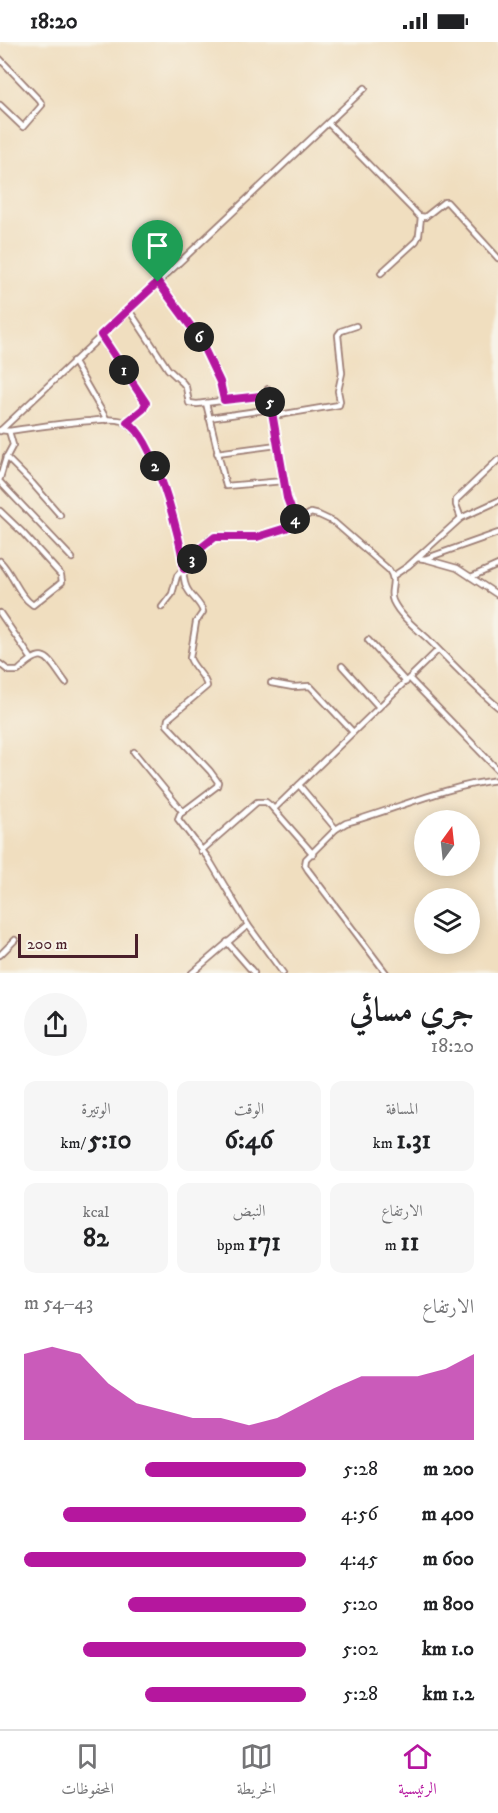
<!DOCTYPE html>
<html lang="ar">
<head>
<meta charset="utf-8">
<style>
	body { margin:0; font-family:"IM FELL DW Pica",Amiri,serif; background:#f6f6f6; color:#202124; direction:rtl; height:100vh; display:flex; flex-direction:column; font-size:22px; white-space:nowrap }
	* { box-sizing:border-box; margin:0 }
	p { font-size:20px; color:#757577 }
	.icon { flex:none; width:33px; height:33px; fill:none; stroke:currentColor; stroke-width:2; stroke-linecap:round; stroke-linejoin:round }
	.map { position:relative; height:931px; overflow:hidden; direction:ltr }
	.drawer { display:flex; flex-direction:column; background:#fff; flex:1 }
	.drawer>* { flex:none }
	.needle { width:39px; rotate:15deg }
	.buttons { position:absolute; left:414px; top:768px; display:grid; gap:12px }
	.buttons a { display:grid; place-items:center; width:66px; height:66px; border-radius:50%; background:#fff; box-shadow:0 3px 15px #0003; font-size:30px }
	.scale { position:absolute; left:18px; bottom:15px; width:120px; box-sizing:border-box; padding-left:6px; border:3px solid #4a1f2b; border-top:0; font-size:16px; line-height:21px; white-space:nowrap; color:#4a1f2b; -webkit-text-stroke:4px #f7f3e8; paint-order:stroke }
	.pin { position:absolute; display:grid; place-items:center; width:51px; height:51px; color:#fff; margin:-62px -26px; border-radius:50% 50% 50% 0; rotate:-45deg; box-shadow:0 0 6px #0007 }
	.pin .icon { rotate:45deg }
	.km { position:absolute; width:30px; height:30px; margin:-15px; border-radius:50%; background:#222; color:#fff; font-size:16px; line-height:30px; text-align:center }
	.round { display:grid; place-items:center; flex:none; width:63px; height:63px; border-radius:32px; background:#f6f6f6 }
	.summary { display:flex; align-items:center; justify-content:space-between; height:102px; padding:0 24px }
	h1 { font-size:33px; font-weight:700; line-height:45px }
	.metrics { display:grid; grid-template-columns:repeat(3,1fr); gap:9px; height:102px; padding:6px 24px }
	.metrics div { display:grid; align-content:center; border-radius:12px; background:#f6f6f6; text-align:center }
	.metrics b { font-size:26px; font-weight:700 }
	.metrics small { font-size:16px; font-weight:400 }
	.metrics p { font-size:16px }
	.chart { height:168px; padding:12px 24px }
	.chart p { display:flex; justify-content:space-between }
	.chart svg { width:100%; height:108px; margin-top:6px; fill:#b5179e; opacity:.7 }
	ul { padding:0 24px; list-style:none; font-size:20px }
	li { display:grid; grid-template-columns:96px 72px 1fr; align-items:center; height:45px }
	li i { height:15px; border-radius:8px; background:#b5179e }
	.status { display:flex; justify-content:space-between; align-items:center; height:42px; padding:0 30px; background:#fff; direction:ltr }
	.status svg { height:16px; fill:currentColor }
	.tabs { display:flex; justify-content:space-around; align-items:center; height:84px; border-top:2px solid #e0e0e0; background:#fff; font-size:16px; color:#757577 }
	.tabs a { display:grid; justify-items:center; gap:3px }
	.tabs .current { color:#b5179e }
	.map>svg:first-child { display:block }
</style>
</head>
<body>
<div class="status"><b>18:20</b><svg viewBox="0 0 49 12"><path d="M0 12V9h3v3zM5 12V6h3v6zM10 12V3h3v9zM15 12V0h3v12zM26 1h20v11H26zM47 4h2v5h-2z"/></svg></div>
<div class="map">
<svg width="498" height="931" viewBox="0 0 498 931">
	<rect width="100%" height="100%" fill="#f7f3e8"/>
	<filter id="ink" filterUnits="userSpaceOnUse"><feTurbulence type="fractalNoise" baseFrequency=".0167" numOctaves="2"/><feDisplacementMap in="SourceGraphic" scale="12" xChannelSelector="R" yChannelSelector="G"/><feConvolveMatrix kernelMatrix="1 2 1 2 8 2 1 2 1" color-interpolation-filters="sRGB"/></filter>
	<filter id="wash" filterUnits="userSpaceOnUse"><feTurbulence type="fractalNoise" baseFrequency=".008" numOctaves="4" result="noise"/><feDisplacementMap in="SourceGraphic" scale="24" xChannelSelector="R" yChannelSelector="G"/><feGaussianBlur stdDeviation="1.35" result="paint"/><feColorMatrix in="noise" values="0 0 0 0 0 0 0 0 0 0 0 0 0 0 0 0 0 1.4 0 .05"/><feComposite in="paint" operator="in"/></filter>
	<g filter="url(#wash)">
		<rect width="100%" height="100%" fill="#f0debf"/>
	</g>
	<g filter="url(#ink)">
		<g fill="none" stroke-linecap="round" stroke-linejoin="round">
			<g stroke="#9d7e75" stroke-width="8">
				<g id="minor">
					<path d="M 0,17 L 40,59 L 42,63 L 23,85 L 0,63"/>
					<path d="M 328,81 L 419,174 L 425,175 L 444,160 L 447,160 L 498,216"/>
					<path d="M 381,231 L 416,199 L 419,193 L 421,175"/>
					<path d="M 158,240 L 198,294 L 220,340 L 224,358"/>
					<path d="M 129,268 L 168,327 L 183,341 L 186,345 L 189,361 L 197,362 L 269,353"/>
					<path d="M 101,293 L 146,361 L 143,367 L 127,380"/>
					<path d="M 73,319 L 107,378"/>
					<path d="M 268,347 L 287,456 L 296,480"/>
					<path d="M 206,361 L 226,444 L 283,439"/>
					<path d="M 273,374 L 339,363 L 340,359 L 338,349 L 342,331 L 338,293 L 341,289 L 356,284"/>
					<path d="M 209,376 L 271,367"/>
					<path d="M 0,388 L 9,389 C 36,385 63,381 90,379 C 100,378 112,376 122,379 C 150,386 178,485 182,513 C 184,523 182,535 186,544 C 190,555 201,560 203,570 L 196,580 L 190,616 C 194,627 205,633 207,644 L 168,677 L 167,683 L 210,729 L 218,740 L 217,744 L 180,772 L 178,777 L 208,816 L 248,883 L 283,931"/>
					<path d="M 0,389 L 365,46"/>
					<path d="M 217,411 L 277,403"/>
					<path d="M 6,415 L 32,441 L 60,473"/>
					<path d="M 0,436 L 6,416 L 13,403 L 9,389"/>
					<path d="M 0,440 L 72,516"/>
					<path d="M 0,469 L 22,490 L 61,533 L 62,540 L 33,563 C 18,553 13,532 0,519"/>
					<path d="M 461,476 L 456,463 L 456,458 L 498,418"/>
					<path d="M 417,516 L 425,517 L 433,514 L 498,491"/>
					<path d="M 425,517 L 457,526 L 498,553"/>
					<path d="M 393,534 L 408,524 L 461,476 L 498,459"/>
					<path d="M 471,535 L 498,523"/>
					<path d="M 162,565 L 172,552 L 177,534 L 210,497 L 223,494 L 257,495 L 267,493 L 286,486 L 311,471 L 319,473 L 334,480 L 389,528 C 398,540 388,548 393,559 C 400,574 416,586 428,597 C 451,620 473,644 498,665"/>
					<path d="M 0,571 L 31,616"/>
					<path d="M 368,598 L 406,640"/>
					<path d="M 0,622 L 9,629 L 18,629 C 46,602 47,616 66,641"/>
					<path d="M 342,624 L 379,665"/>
					<path d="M 410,637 L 498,728"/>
					<path d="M 271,641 L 293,645 L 310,644 L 353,690"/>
					<path d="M 134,710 L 183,770"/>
					<path d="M 299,743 L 336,787"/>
					<path d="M 274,767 L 438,608"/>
					<path d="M 201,809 L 257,760 L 266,760 L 271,764 L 313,812"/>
					<path d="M 227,900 L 254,931"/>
					<path d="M 0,913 L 15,898"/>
					<path d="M 192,931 L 248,883"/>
					<path d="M 386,931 L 308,828 L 305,823 L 306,817 L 336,787 L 346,781 C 397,767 445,744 498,738"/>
				</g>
			</g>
			<use href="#minor" stroke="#fff" stroke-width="4.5"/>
		</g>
	</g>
	<g fill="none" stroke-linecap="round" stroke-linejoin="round" filter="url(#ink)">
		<g stroke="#fff" stroke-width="12">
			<path id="route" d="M 158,240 L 198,294 L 220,340 L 224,358 L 269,353 L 287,456 L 296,480 L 286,486 L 257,495 L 215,495 L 201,506 L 184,527 C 181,496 154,394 127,380 L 143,367 L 146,361 L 101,293 Z"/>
		</g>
		<use href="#route" stroke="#b5179e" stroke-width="8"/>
	</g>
</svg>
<div class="buttons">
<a><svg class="needle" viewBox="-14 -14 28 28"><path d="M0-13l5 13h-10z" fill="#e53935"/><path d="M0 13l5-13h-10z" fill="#757577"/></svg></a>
<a><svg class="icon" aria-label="layers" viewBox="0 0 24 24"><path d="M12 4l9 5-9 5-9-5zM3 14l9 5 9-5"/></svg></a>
</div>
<div class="scale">200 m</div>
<div class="pin" style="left:158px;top:240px;background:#1e9e55"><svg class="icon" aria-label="arrive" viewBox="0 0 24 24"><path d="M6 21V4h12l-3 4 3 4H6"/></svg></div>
<b class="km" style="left:124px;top:328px">1</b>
<b class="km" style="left:155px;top:424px">2</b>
<b class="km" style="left:192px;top:517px">3</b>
<b class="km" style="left:295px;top:477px">4</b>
<b class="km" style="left:270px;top:360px">5</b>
<b class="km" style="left:199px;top:295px">6</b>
</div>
<section class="drawer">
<div class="summary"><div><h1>جري مسائي</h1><p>18:20</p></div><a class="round"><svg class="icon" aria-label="share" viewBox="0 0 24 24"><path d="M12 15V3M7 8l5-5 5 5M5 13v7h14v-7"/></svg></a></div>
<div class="metrics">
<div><p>المسافة</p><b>1.31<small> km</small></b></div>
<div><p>الوقت</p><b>6:46</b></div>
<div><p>الوتيرة</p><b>5:10<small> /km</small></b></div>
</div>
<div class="metrics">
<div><p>الارتفاع</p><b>11<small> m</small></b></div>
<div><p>النبض</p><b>171<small> bpm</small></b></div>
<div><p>kcal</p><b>82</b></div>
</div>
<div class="chart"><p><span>الارتفاع</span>43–54 m</p>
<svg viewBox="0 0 160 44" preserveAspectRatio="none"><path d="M0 44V9L10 6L20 9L30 21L40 29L50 32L60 35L70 35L80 38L90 35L100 29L110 23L120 18L130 18L140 18L150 15L160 9V44z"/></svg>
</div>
<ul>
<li><b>200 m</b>5:28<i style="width:57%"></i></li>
<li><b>400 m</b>4:56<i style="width:86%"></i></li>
<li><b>600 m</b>4:45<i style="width:100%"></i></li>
<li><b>800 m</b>5:20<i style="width:63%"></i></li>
<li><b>1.0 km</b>5:02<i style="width:79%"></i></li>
<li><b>1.2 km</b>5:28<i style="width:57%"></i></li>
</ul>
</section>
<nav class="tabs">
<a class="current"><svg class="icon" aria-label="home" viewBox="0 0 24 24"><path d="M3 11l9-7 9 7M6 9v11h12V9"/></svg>الرئيسية</a>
<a><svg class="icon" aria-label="map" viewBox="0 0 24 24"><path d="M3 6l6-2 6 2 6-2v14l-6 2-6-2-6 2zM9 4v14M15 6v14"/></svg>الخريطة</a>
<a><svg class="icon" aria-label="saved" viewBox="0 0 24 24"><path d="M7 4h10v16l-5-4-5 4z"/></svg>المحفوظات</a>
</nav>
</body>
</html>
